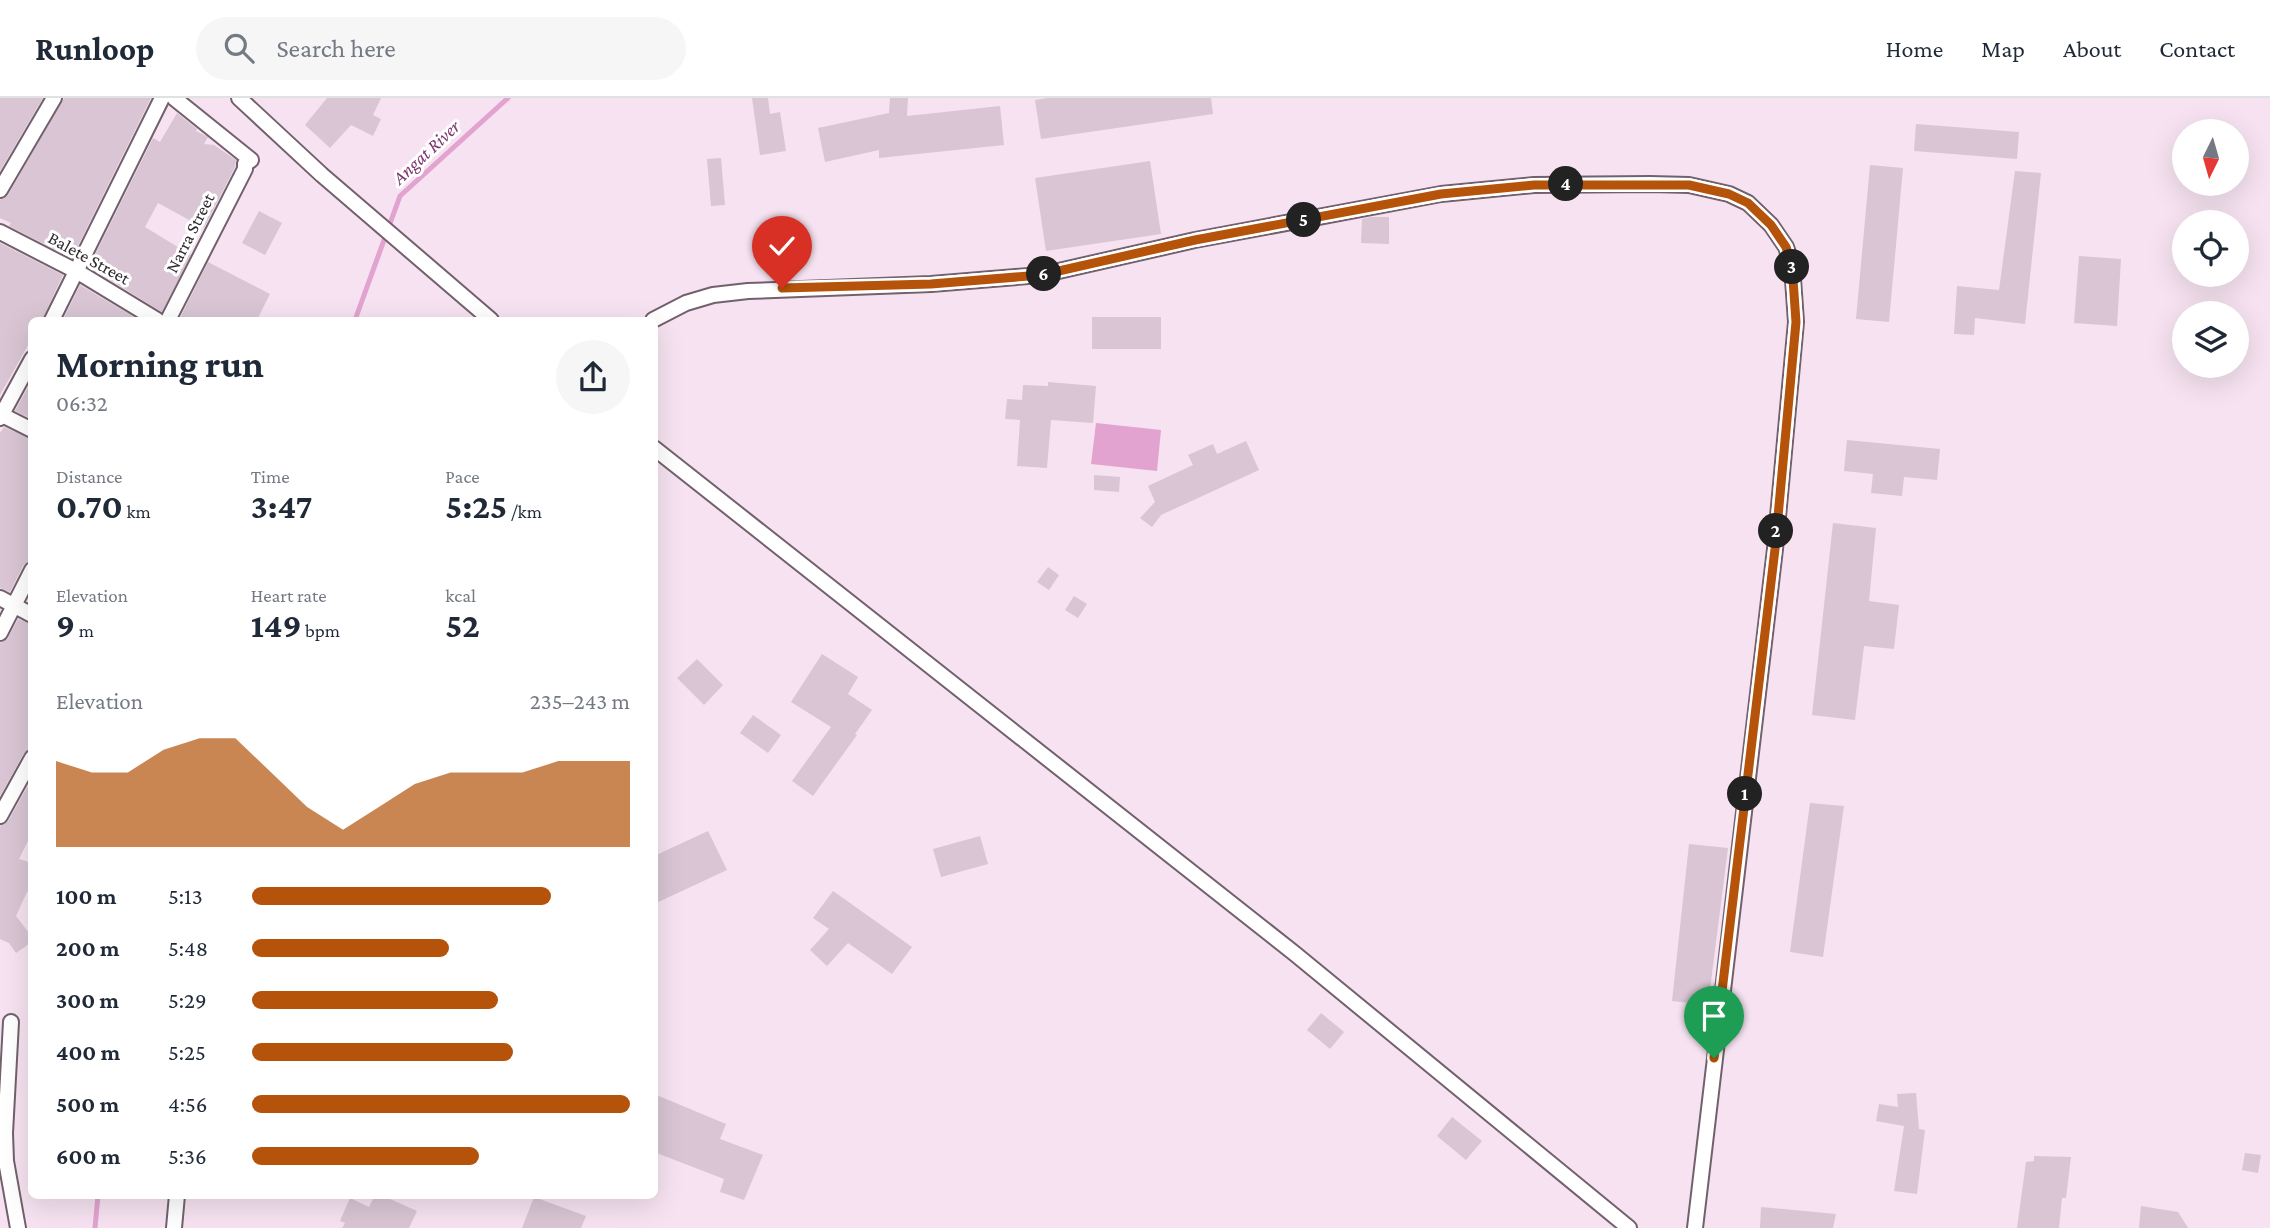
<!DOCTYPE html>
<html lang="en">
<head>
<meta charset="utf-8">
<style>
	body { margin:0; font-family:"Crimson Pro",serif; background:#f6f6f7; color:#1f2937; height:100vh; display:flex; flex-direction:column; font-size:26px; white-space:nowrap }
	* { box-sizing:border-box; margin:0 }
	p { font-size:23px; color:#747a83 }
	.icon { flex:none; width:38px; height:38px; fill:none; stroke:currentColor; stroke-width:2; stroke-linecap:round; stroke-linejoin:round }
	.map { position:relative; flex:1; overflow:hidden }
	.panel { position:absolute; left:28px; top:219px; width:630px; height:882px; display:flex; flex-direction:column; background:#fff; border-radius:10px; box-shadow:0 7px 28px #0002 }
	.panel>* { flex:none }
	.needle { width:46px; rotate:185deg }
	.tools { position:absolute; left:2172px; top:21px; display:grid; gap:14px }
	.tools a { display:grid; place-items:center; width:77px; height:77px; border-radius:50%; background:#fff; box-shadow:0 7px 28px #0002; font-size:35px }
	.pin { position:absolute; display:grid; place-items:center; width:60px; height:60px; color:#fff; margin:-72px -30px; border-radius:50% 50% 50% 0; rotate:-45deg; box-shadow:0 0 7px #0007 }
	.pin .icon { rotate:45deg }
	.km { position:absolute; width:35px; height:35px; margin:-18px; border-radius:50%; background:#222; color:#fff; font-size:19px; line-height:35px; text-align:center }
	.round { display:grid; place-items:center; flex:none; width:74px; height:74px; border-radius:37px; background:#f6f6f7 }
	.summary { display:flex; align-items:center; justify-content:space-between; height:119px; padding:0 28px }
	h1 { font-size:38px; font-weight:700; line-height:52px }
	.stats { display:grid; grid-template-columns:repeat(3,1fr); gap:10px; height:119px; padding:7px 28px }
	.stats div { display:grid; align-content:center }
	.stats b { font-size:35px; font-weight:700 }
	.stats small { font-size:19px; font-weight:400 }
	.stats p { font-size:19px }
	.chart { height:196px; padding:14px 28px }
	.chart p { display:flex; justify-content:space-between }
	.chart svg { width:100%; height:126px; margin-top:7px; fill:#b45309; opacity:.7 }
	ul { padding:0 28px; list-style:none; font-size:23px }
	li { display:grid; grid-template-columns:112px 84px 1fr; align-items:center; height:52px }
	li i { height:18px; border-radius:9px; background:#b45309 }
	header { display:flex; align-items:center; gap:42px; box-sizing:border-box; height:98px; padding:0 35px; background:#fff; border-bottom:2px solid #e0e1e3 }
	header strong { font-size:33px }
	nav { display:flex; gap:38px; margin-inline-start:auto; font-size:24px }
	.search { width:490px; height:63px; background:#f6f6f7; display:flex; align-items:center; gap:18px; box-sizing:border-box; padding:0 24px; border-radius:38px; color:#747a83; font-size:26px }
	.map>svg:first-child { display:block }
</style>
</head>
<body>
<header>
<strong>Runloop</strong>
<div class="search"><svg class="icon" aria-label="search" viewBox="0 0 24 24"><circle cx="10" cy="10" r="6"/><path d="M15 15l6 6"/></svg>Search here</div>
<nav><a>Home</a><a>Map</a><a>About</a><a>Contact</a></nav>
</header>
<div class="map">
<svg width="2270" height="1130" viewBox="0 0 2270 1130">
	<rect width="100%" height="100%" fill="#f6e2f0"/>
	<path fill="#e2a3d0" d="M 1096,325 L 1161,332 L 1157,373 L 1091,366 Z"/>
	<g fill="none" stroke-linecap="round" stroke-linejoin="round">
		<g stroke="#e2a3d0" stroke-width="5">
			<path d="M 355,222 L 400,98 L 508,0"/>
			<path d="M 95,1130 L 98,1097"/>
		</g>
	</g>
	<g fill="#d9c5d3">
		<path d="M 0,0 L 43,0 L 0,73 Z"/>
		<path d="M 64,0 L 151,0 L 72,160 L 9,128 L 11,125 L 0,120 L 0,102 L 8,97 Z"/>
		<path d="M 327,0 L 381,0 L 373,17 L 381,21 L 373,38 L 351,27 L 330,50 L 305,27 Z"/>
		<path d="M 752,0 L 768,0 L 770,16 L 780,14 L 786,53 L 760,57 Z"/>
		<path d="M 890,0 L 908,0 L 907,18 L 1000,8 L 1004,47 L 879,60 L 879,52 L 825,64 L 818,30 L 889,15 Z"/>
		<path d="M 1048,0 L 1211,0 L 1213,16 L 1041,41 L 1035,2 Z"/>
		<path d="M 177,15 L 197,31 L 196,33 L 208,39 L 204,46 L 214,47 L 236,62 L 235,69 L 204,130 L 158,105 L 145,129 L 191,157 L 162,214 L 89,169 L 153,40 L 160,44 Z"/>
		<path d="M 1916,26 L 2019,34 L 2017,61 L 1914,53 Z"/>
		<path d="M 721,60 L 725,107 L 711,108 L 707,61 Z"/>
		<path d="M 1150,63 L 1161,136 L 1046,153 L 1035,80 Z"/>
		<path d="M 1870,67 L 1903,70 L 1889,224 L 1856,221 Z"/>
		<path d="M 2015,73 L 2041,75 L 2025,226 L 1975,220 L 1974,237 L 1954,236 L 1957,188 L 1999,192 Z"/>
		<path d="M 259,113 L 282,125 L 265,157 L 242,145 Z"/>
		<path d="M 1371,119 L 1389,119 L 1389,146 L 1361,145 L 1362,121 Z"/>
		<path d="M 0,145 L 63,177 L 42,222 L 32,222 L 32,240 L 0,297 Z"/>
		<path d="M 2079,158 L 2121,161 L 2117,228 L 2074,225 Z"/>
		<path d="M 208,164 L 270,196 L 257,222 L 179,222 Z"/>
		<path d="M 80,187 L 139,222 L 63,222 Z"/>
		<rect x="1092" y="219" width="69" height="32"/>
		<path d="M 32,282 L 32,321 L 15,313 Z"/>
		<path d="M 1048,284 L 1096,288 L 1093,325 L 1051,322 L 1047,370 L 1017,368 L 1020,322 L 1005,321 L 1007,301 L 1022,302 L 1023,287 L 1048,288 Z"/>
		<path d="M 4,329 L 32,341 L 32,462 L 23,468 L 10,494 L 0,490 L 0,335 Z"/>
		<path d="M 1847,342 L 1940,351 L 1937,382 L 1904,379 L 1902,398 L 1871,395 L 1873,376 L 1844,373 Z"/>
		<path d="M 1246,343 L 1259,372 L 1161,417 L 1152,429 L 1140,420 L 1155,404 L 1148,388 L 1193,367 L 1188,357 L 1213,346 L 1217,356 Z"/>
		<path d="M 1094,377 L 1120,379 L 1119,394 L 1094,392 Z"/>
		<path d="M 1833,425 L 1876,430 L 1869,503 L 1899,507 L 1894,551 L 1864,548 L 1855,622 L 1812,617 Z"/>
		<path d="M 1048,469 L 1059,477 L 1049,492 L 1037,484 Z"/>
		<path d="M 1074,498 L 1087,506 L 1078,520 L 1065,512 Z"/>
		<path d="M 18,521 L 32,527 L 32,650 L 24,655 L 0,698 L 0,545 L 8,540 Z"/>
		<path d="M 822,556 L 858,579 L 848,596 L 872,612 L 855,636 L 857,637 L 813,698 L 792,683 L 831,629 L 791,604 Z"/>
		<path d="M 697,561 L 723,587 L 704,607 L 677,580 Z"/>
		<path d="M 753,617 L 781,637 L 768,655 L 740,635 Z"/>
		<path d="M 32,681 L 32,735 L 19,761 L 32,765 L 32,796 L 27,794 L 16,818 L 32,839 L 32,844 L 16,855 L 9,845 L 0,841 L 0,728 L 8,723 Z"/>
		<path d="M 1810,705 L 1844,708 L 1823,859 L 1790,854 Z"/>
		<path d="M 708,733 L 727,772 L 654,806 L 654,758 Z"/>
		<path d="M 980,738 L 988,766 L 941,779 L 933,751 Z"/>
		<path d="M 1689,746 L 1728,750 L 1708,907 L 1672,903 Z"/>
		<path d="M 833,793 L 912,849 L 892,876 L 848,845 L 827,868 L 810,852 L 829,831 L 813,820 Z"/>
		<path d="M 1321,915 L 1344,934 L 1330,951 L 1307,932 Z"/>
		<path d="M 1916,995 L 1919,1031 L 1925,1032 L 1917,1096 L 1894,1093 L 1904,1028 L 1876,1023 L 1879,1006 L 1898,1009 L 1897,996 Z"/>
		<path d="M 654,996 L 726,1026 L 720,1041 L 763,1057 L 744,1102 L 720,1094 L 724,1081 L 654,1054 Z"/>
		<path d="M 1452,1019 L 1482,1043 L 1466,1062 L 1437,1038 Z"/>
		<path d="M 2245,1055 L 2261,1057 L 2258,1075 L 2242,1072 Z"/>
		<path d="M 2034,1058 L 2071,1059 L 2066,1100 L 2062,1100 L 2059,1130 L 2017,1130 L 2026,1064 L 2034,1063 Z"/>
		<path d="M 375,1097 L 381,1097 L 417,1113 L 409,1130 L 342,1130 L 345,1125 L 340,1123 L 350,1100 L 369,1109 Z"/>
		<path d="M 534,1099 L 586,1118 L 581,1130 L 522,1130 Z"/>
		<path d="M 2141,1108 L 2178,1114 L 2188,1130 L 2139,1130 Z"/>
		<path d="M 1761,1109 L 1836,1116 L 1833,1130 L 1760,1130 Z"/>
	</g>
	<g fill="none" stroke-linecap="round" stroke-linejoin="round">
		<g stroke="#72616d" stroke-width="18">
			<g id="minor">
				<path d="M 239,0 L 322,77 L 491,222"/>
				<path d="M 0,92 L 54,0"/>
				<path d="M 0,134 L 78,174 L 157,222"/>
				<path d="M 52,222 L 162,0"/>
				<path d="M 168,222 L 245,71 L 245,66 L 251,62 L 174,0"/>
				<path d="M 653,222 L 686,205 L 713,197 L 748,193 L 931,186 L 1041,177 L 1195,142 L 1441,96 L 1534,87 L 1650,86 L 1689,87 L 1729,96 L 1748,105 L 1771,127 L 1786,149 L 1792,167 L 1796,224 L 1775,451 L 1695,1130"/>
				<path d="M 0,316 L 32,332"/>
				<path d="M 0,320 L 32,261"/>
				<path d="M 654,350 L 1294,855 L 1629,1130"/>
				<path d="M 0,500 L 32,517"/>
				<path d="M 0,535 L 32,472"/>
				<path d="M 0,718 L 32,660"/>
				<path d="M 11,924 L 5,1035 L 6,1063 L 18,1130"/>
				<path d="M 174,1130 L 177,1097"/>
			</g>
		</g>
		<use href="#minor" stroke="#fff" stroke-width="14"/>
	</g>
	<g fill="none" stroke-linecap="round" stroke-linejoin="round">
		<g stroke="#fff" stroke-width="14">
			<path id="route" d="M 782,190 L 931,186 L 1041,177 L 1195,142 L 1441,96 L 1534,87 L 1689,87 L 1729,96 L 1748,105 L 1771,127 L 1786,149 L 1792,167 L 1796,224 L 1775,451 L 1714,960"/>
		</g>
		<use href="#route" stroke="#b45309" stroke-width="9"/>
	</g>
	<g text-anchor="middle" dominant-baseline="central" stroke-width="6" stroke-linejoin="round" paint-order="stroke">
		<g font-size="18" fill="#30292e" stroke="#fff">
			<text transform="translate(190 135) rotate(-63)">Narra Street</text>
			<text transform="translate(89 160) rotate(29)">Balete Street</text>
		</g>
		<g font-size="19" font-style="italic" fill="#7e366e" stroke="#fff">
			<text transform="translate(426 54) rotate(-43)">Angat River</text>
		</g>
	</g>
</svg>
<div class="tools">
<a><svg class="needle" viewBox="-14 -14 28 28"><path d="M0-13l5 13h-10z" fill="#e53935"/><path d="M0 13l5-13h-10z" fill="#747a83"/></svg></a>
<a><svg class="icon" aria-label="locate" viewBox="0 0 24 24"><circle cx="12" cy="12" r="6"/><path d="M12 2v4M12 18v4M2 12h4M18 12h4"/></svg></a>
<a><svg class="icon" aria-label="layers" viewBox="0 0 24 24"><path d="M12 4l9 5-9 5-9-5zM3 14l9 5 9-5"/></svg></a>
</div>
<div class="pin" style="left:1714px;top:960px;background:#1e9e55"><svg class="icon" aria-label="arrive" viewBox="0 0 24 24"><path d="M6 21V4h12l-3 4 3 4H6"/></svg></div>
<div class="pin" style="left:782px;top:190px;background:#d93025"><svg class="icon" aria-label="check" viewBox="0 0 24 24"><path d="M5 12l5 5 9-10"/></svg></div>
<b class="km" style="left:1745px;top:696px">1</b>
<b class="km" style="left:1776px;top:433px">2</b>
<b class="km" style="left:1792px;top:169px">3</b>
<b class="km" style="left:1566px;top:86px">4</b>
<b class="km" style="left:1304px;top:122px">5</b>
<b class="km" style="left:1044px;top:176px">6</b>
<section class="panel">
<div class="summary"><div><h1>Morning run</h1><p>06:32</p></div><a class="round"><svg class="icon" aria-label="share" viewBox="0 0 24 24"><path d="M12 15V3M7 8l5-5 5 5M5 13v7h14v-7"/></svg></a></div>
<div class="stats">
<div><p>Distance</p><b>0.70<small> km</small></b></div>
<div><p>Time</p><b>3:47</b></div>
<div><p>Pace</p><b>5:25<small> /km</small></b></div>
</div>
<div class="stats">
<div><p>Elevation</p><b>9<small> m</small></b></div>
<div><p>Heart rate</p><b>149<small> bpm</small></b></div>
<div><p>kcal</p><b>52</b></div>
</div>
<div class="chart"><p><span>Elevation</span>235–243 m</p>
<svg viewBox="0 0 160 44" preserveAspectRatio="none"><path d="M0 44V14L10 18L20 18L30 10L40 6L50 6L60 18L70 30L80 38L90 30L100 22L110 18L120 18L130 18L140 14L150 14L160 14V44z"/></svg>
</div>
<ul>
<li><b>100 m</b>5:13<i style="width:79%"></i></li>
<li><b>200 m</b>5:48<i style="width:52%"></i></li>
<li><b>300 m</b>5:29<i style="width:65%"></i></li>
<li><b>400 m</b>5:25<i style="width:69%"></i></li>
<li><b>500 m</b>4:56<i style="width:100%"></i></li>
<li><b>600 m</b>5:36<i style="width:60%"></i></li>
</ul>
</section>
</div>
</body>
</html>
